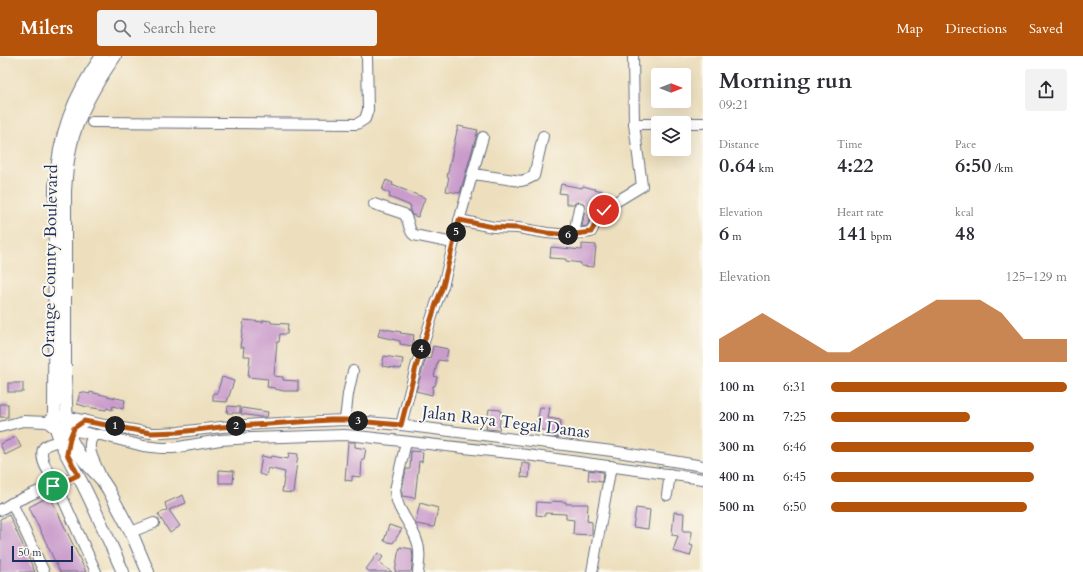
<!DOCTYPE html>
<html lang="en">
<head>
<meta charset="utf-8">
<style>
	body { margin:0; font-family:Cardo,serif; background:#f2f2f3; color:#2b2b33; height:100vh; display:flex; flex-direction:column; font-size:15px; white-space:nowrap }
	* { box-sizing:border-box; margin:0 }
	p { font-size:13px; color:#7c7c81 }
	.icon { flex:none; width:22px; height:22px; fill:none; stroke:currentColor; stroke-width:2; stroke-linecap:round; stroke-linejoin:round }
	.map { position:relative; flex:1; overflow:hidden }
	.drawer { display:flex; flex-direction:column; background:#fff; width:380px }
	.drawer>* { flex:none }
	.needle { width:26px; rotate:90deg }
	.buttons { position:absolute; left:651px; top:12px; display:grid; gap:8px }
	.buttons a { display:grid; place-items:center; width:40px; height:40px; border-radius:4px; background:#fff; box-shadow:0 4px 16px #0002; font-size:20px }
	.scale { position:absolute; left:12px; bottom:10px; width:61px; box-sizing:border-box; padding-left:4px; border:2px solid #1b2f5e; border-top:0; font-size:11px; line-height:14px; white-space:nowrap; color:#1b2f5e; -webkit-text-stroke:3px #fbf7ec; paint-order:stroke }
	.pin { position:absolute; display:grid; place-items:center; width:34px; height:34px; color:#fff; margin:-17px; border:2px solid #fff; border-radius:50%; box-shadow:0 1px 4px #0007 }
	.km { position:absolute; width:20px; height:20px; margin:-10px; border-radius:50%; background:#222; color:#fff; font-size:11px; line-height:20px; text-align:center }
	.round { display:grid; place-items:center; flex:none; width:42px; height:42px; border-radius:4px; background:#f2f2f3 }
	.overview { display:flex; align-items:center; justify-content:space-between; height:68px; padding:0 16px }
	h1 { font-size:22px; font-weight:800; line-height:30px }
	.metrics { display:grid; grid-template-columns:repeat(3,1fr); gap:6px; height:68px; padding:4px 16px }
	.metrics div { display:grid; align-content:center }
	.metrics b { font-size:20px; font-weight:800 }
	.metrics small { font-size:11px; font-weight:400 }
	.metrics p { font-size:11px }
	.chart { height:112px; padding:8px 16px }
	.chart p { display:flex; justify-content:space-between }
	.chart svg { width:100%; height:72px; margin-top:4px; fill:#b45309; opacity:.7 }
	ul { padding:0 16px; list-style:none; font-size:13px }
	li { display:grid; grid-template-columns:64px 48px 1fr; align-items:center; height:30px }
	li i { height:10px; border-radius:5px; background:#b45309 }
	header { display:flex; align-items:center; gap:24px; box-sizing:border-box; height:56px; padding:0 20px; background:#b45309; color:#fff }
	header strong { font-size:19px }
	nav { display:flex; gap:22px; margin-inline-start:auto; font-size:14px }
	.search { width:280px; height:36px; background:#f2f2f3; display:flex; align-items:center; gap:10px; box-sizing:border-box; padding:0 14px; border-radius:4px; color:#7c7c81; font-size:15px }
	main { display:flex; flex:1; min-height:0 }
	.map>svg:first-child { display:block }
</style>
</head>
<body>
<header>
<strong>Milers</strong>
<div class="search"><svg class="icon" aria-label="search" viewBox="0 0 24 24"><circle cx="10" cy="10" r="6"/><path d="M15 15l6 6"/></svg>Search here</div>
<nav><a>Map</a><a>Directions</a><a>Saved</a></nav>
</header>
<main>
<div class="map">
<svg width="703" height="516" viewBox="0 0 703 516">
	<rect width="100%" height="100%" fill="#fbf7ec"/>
	<filter id="ink" filterUnits="userSpaceOnUse"><feTurbulence type="fractalNoise" baseFrequency=".025" numOctaves="2"/><feDisplacementMap in="SourceGraphic" scale="8" xChannelSelector="R" yChannelSelector="G"/><feConvolveMatrix kernelMatrix="1 2 1 2 8 2 1 2 1" color-interpolation-filters="sRGB"/></filter>
	<filter id="wash" filterUnits="userSpaceOnUse"><feTurbulence type="fractalNoise" baseFrequency=".012" numOctaves="4" result="noise"/><feDisplacementMap in="SourceGraphic" scale="16" xChannelSelector="R" yChannelSelector="G"/><feGaussianBlur stdDeviation="0.9" result="paint"/><feColorMatrix in="noise" values="0 0 0 0 0 0 0 0 0 0 0 0 0 0 0 0 0 1.4 0 .05"/><feComposite in="paint" operator="in"/></filter>
	<g filter="url(#wash)">
		<rect width="100%" height="100%" fill="#eddfbd"/>
		<g id="blocks">
			<g fill="#ca9ccc">
				<path d="M 458,70 L 478,74 L 460,137 L 446,135 L 449,121 L 447,121 Z"/>
				<path d="M 386,124 L 393,127 L 392,129 L 425,142 L 418,161 L 412,159 L 410,155 L 411,150 L 389,141 L 390,137 L 382,134 Z"/>
				<path d="M 561,128 L 582,132 L 583,130 L 602,135 L 600,148 L 594,147 L 591,159 L 587,170 L 582,171 L 585,153 L 585,150 L 583,147 L 580,146 L 577,146 L 574,148 L 566,148 L 566,138 L 559,137 Z"/>
				<path d="M 582,188 L 596,189 L 594,211 L 581,210 L 581,207 L 566,205 L 566,203 L 550,202 L 551,191 L 582,194 Z"/>
				<path d="M 244,264 L 263,266 L 263,264 L 271,265 L 271,267 L 288,268 L 287,278 L 280,278 L 279,286 L 277,286 L 274,320 L 283,321 L 283,324 L 298,325 L 298,335 L 284,335 L 275,333 L 275,332 L 267,331 L 268,323 L 248,321 L 250,300 L 243,300 L 244,291 L 240,291 Z"/>
				<path d="M 380,272 L 401,276 L 400,277 L 414,279 L 412,290 L 400,288 L 400,285 L 378,280 Z"/>
				<path d="M 433,290 L 448,293 L 446,305 L 438,304 L 434,320 L 437,321 L 435,330 L 433,330 L 432,339 L 416,335 L 426,302 L 430,303 Z"/>
				<path d="M 384,300 L 403,303 L 401,313 L 382,310 Z"/>
				<path d="M 222,321 L 234,325 L 227,346 L 213,345 L 213,337 L 217,337 Z"/>
				<rect x="8" y="327" width="15" height="9"/>
				<path d="M 80,336 L 90,338 L 90,336 L 125,344 L 123,353 L 113,350 L 112,354 L 107,352 L 106,354 L 87,351 L 77,348 Z"/>
				<rect x="0" y="348" width="8" height="13"/>
				<path d="M 228,350 L 240,351 L 240,357 L 227,357 Z"/>
				<path d="M 540,351 L 550,352 L 548,362 L 561,364 L 558,382 L 548,381 L 548,375 L 536,373 Z"/>
				<path d="M 242,352 L 268,356 L 267,361 L 260,361 L 241,358 Z"/>
				<path d="M 489,353 L 501,354 L 499,374 L 486,373 Z"/>
				<path d="M 16,381 L 21,391 L 5,399 L 0,388 Z"/>
				<path d="M 348,386 L 355,386 L 355,391 L 366,393 L 364,403 L 362,403 L 361,421 L 352,420 L 352,425 L 345,424 Z"/>
				<path d="M 411,395 L 423,396 L 422,406 L 419,405 L 415,442 L 402,440 L 402,434 L 406,413 L 410,413 Z"/>
				<path d="M 289,397 L 298,398 L 293,437 L 282,436 L 285,416 L 268,412 L 266,420 L 259,418 L 262,400 L 271,402 L 272,400 L 288,403 Z"/>
				<path d="M 522,407 L 530,408 L 529,422 L 521,421 Z"/>
				<path d="M 219,414 L 234,415 L 233,427 L 219,427 Z"/>
				<path d="M 589,414 L 603,416 L 602,426 L 588,424 Z"/>
				<path d="M 183,439 L 186,447 L 169,454 L 180,470 L 170,477 L 158,458 L 167,454 L 165,447 Z"/>
				<path d="M 50,440 L 86,516 L 60,516 L 29,451 Z"/>
				<path d="M 552,445 L 566,446 L 566,448 L 588,448 L 587,465 L 592,466 L 592,479 L 573,478 L 574,464 L 566,463 L 566,458 L 545,457 L 545,460 L 536,459 L 537,446 L 551,447 Z"/>
				<path d="M 420,447 L 438,452 L 434,471 L 416,468 L 415,467 Z"/>
				<path d="M 636,452 L 650,454 L 648,473 L 633,471 Z"/>
				<path d="M 674,456 L 684,457 L 683,475 L 691,475 L 690,489 L 693,490 L 690,500 L 673,495 L 678,480 L 672,479 Z"/>
				<path d="M 9,459 L 35,516 L 0,516 L 0,463 Z"/>
				<path d="M 389,469 L 402,473 L 393,487 L 384,485 Z"/>
				<path d="M 400,491 L 412,493 L 413,502 L 411,516 L 395,516 L 398,498 Z"/>
				<path d="M 378,497 L 383,501 L 379,507 L 392,516 L 370,516 L 366,513 Z"/>
			</g>
		</g>
	</g>
	<g filter="url(#ink)">
		<use href="#blocks" fill-opacity="0" stroke="#646d7f" stroke-width="1"/>
		<g fill="none" stroke-linecap="round" stroke-linejoin="round">
			<g stroke="#646d7f" stroke-width="12">
				<g id="minor">
					<path d="M 633,0 L 634,68 L 658,68"/>
					<path d="M 92,66 L 357,68 L 365,63 L 368,54 L 367,0"/>
					<path d="M 684,67 L 703,67"/>
					<path d="M 473,118 L 521,125 C 527,124 529,123 534,120 L 543,80"/>
					<path d="M 374,148 L 404,158 C 410,165 408,175 414,179 L 453,187"/>
					<path d="M 459,164 L 493,171 L 518,172 L 547,177 L 569,179 L 591,176 C 597,168 594,161 604,153 L 642,130 L 634,68"/>
					<path d="M 574,178 L 579,152"/>
					<path d="M 345,364 L 348,338 L 353,315"/>
					<path d="M 47,366 L 54,361 L 66,360 L 104,369 L 151,377 L 161,377 L 179,376 L 221,371 L 259,368 L 345,364 L 401,369 L 612,395 L 703,410"/>
					<path d="M 401,369 L 416,311 L 436,248 L 443,230 L 461,158 L 483,81"/>
					<path d="M 0,371 L 23,365 L 47,366 L 52,370"/>
					<path d="M 67,371 L 73,374 L 95,379"/>
					<path d="M 60,386 C 56,386 51,387 47,389 C 36,394 46,417 54,421 C 58,423 63,423 67,424"/>
					<path d="M 406,386 L 395,434 C 396,454 411,467 417,485 C 421,495 419,506 418,516"/>
					<path d="M 101,421 C 97,409 82,389 95,379 L 101,379 L 143,390 L 162,392 L 173,392 L 220,384 L 252,382 L 344,379 L 357,380 L 527,399 L 703,423"/>
					<path d="M 667,439 L 670,418"/>
					<path d="M 12,447 L 44,516"/>
					<path d="M 0,454 L 12,447 L 50,430 L 56,430 L 58,432 L 96,516"/>
					<path d="M 131,476 L 154,467"/>
					<path d="M 592,516 L 611,410"/>
				</g>
			</g>
			<g stroke="#646d7f" stroke-width="14">
				<g id="major">
					<path d="M 102,0 C 72,42 59,80 55,131 L 54,361 C 57,386 71,406 83,429 C 97,457 110,487 123,516"/>
					<path d="M 115,0 C 98,24 82,51 73,80 C 68,98 66,117 65,135 L 65,318 L 67,375 L 70,382 L 79,398 L 85,406 L 102,424 L 108,433 L 131,476 L 148,516"/>
					<path d="M 69,385 L 74,372 L 84,365"/>
				</g>
			</g>
			<use href="#minor" stroke="#fff" stroke-width="10"/>
			<use href="#major" stroke="#fff" stroke-width="12"/>
		</g>
	</g>
	<g fill="none" stroke-linecap="round" stroke-linejoin="round" filter="url(#ink)">
		<g stroke="#fff" stroke-width="8">
			<path id="route" d="M 53,430 L 56,430 L 78,419 L 67,398 L 70,382 L 74,372 L 84,365 L 151,377 L 179,376 L 221,371 L 330,364 L 345,364 L 401,369 L 416,311 L 436,248 L 443,230 L 459,164 L 493,171 L 518,172 L 547,177 L 569,179 L 591,176 C 597,168 594,161 604,154"/>
		</g>
		<use href="#route" stroke="#b45309" stroke-width="5"/>
	</g>
	<g text-anchor="middle" dominant-baseline="central" stroke-width="4" stroke-linejoin="round" paint-order="stroke">
		<g font-size="17" fill="#1b2f5e" stroke="#fbf7ec">
			<text transform="translate(50 205) rotate(-89)">Orange County Boulevard</text>
			<text transform="translate(506 366) rotate(7)">Jalan Raya Tegal Danas</text>
		</g>
	</g>
</svg>
<div class="buttons">
<a><svg class="needle" viewBox="-14 -14 28 28"><path d="M0-13l5 13h-10z" fill="#e53935"/><path d="M0 13l5-13h-10z" fill="#7c7c81"/></svg></a>
<a><svg class="icon" aria-label="layers" viewBox="0 0 24 24"><path d="M12 4l9 5-9 5-9-5zM3 14l9 5 9-5"/></svg></a>
</div>
<div class="scale">50 m</div>
<div class="pin" style="left:53px;top:430px;background:#1e9e55"><svg class="icon" aria-label="arrive" viewBox="0 0 24 24"><path d="M6 21V4h12l-3 4 3 4H6"/></svg></div>
<div class="pin" style="left:604px;top:154px;background:#d93025"><svg class="icon" aria-label="check" viewBox="0 0 24 24"><path d="M5 12l5 5 9-10"/></svg></div>
<b class="km" style="left:115px;top:370px">1</b>
<b class="km" style="left:236px;top:370px">2</b>
<b class="km" style="left:358px;top:365px">3</b>
<b class="km" style="left:421px;top:293px">4</b>
<b class="km" style="left:456px;top:176px">5</b>
<b class="km" style="left:568px;top:179px">6</b>
</div>
<section class="drawer">
<div class="overview"><div><h1>Morning run</h1><p>09:21</p></div><a class="round"><svg class="icon" aria-label="share" viewBox="0 0 24 24"><path d="M12 15V3M7 8l5-5 5 5M5 13v7h14v-7"/></svg></a></div>
<div class="metrics">
<div><p>Distance</p><b>0.64<small> km</small></b></div>
<div><p>Time</p><b>4:22</b></div>
<div><p>Pace</p><b>6:50<small> /km</small></b></div>
</div>
<div class="metrics">
<div><p>Elevation</p><b>6<small> m</small></b></div>
<div><p>Heart rate</p><b>141<small> bpm</small></b></div>
<div><p>kcal</p><b>48</b></div>
</div>
<div class="chart"><p><span>Elevation</span>125–129 m</p>
<svg viewBox="0 0 160 44" preserveAspectRatio="none"><path d="M0 44V30L10 22L20 14L30 22L40 30L50 38L60 38L70 30L80 22L90 14L100 6L110 6L120 6L130 14L140 30L150 30L160 30V44z"/></svg>
</div>
<ul>
<li><b>100 m</b>6:31<i style="width:100%"></i></li>
<li><b>200 m</b>7:25<i style="width:59%"></i></li>
<li><b>300 m</b>6:46<i style="width:86%"></i></li>
<li><b>400 m</b>6:45<i style="width:86%"></i></li>
<li><b>500 m</b>6:50<i style="width:83%"></i></li>
</ul>
</section>
</main>
</body>
</html>
